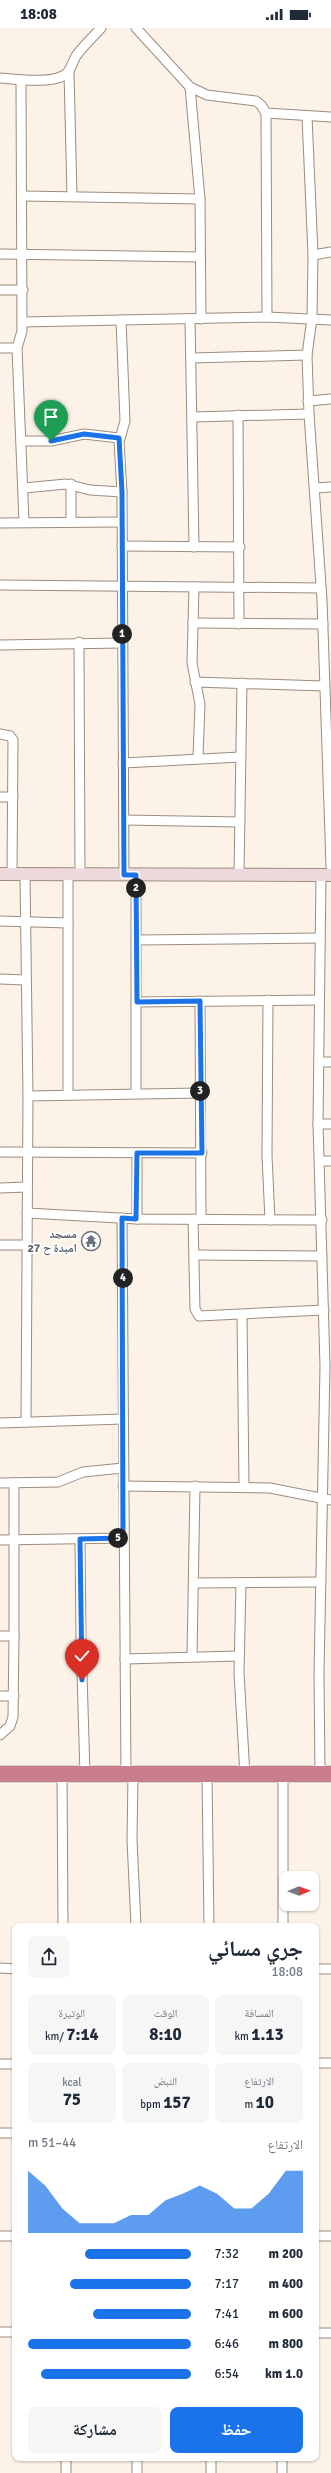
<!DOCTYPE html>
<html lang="ar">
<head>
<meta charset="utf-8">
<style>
	body { margin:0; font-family:Signika,"Noto Naskh Arabic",sans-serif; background:#f6f6f7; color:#1f2937; direction:rtl; height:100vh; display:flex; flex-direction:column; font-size:15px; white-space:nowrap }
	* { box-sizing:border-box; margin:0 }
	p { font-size:13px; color:#747a83 }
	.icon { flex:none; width:22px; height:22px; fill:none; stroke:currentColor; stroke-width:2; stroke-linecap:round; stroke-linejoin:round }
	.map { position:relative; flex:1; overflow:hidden; direction:ltr }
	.details { position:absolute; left:12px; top:1895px; width:307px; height:538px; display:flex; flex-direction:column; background:#fff; border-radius:8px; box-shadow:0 1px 3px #0004; direction:rtl }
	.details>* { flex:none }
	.needle { width:26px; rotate:89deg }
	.tools { position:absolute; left:279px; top:1843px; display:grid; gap:8px }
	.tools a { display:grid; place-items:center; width:40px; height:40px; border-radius:8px; background:#fff; box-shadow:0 1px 3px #0004; font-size:20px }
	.pin { position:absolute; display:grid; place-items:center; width:34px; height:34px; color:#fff; margin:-41px -17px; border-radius:50% 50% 50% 0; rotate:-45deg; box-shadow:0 0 4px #0007 }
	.pin .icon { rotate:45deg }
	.km { position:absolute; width:20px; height:20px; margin:-10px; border-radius:50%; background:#222; color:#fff; font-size:11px; line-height:20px; text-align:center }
	.round { display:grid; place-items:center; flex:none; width:42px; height:42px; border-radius:8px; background:#f6f6f7 }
	.summary { display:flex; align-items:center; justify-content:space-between; height:68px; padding:0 16px }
	h1 { font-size:22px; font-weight:700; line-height:30px }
	.metrics { display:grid; grid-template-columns:repeat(3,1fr); gap:6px; height:68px; padding:4px 16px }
	.metrics div { display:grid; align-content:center; border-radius:8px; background:#f6f6f7; text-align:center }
	.metrics b { font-size:17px; font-weight:700 }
	.metrics small { font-size:11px; font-weight:400 }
	.metrics p { font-size:11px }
	.chart { height:112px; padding:8px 16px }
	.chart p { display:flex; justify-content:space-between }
	.chart svg { width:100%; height:72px; margin-top:4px; fill:#1a73e8; opacity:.7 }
	.button { display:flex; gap:8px; margin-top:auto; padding:8px 16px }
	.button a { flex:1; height:46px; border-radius:8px; background:#1a73e8; color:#fff; font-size:16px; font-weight:700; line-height:46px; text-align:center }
	.button a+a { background:#f6f6f7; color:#1f2937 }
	ul { padding:0 16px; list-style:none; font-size:13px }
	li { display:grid; grid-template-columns:64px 48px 1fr; align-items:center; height:30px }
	li i { height:10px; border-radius:5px; background:#1a73e8 }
	.status { display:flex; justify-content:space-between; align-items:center; height:28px; padding:0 20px; background:#fff; direction:ltr }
	.status svg { height:11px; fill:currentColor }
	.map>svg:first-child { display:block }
</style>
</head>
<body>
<div class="status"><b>18:08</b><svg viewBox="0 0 49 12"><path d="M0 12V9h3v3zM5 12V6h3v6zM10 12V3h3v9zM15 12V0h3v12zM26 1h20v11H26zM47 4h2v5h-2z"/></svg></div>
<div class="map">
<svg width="331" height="2445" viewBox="0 0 331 2445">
	<rect width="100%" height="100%" fill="#fdf2e8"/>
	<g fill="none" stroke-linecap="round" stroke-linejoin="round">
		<g stroke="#9c8c7d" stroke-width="11">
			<g id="street">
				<path d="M 136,0 L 190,59 L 207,67 L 256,73 L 261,77 L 266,85 L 331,89"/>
				<path d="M 69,44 L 72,168"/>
				<path d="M 0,50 C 16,51 55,57 67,45 C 71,41 73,33 76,28 C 83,18 93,9 101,0"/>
				<path d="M 190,59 L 200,171 L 201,291"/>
				<path d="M 266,85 L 267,289"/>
				<path d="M 307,88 L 313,227 L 312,290 L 307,327 L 309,386 L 322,572 L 331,838"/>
				<path d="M 23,168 L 200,171"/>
				<path d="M 0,226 L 200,229"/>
				<path d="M 313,227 L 331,224"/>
				<path d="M 0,262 L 23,262"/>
				<path d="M 190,291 L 194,519"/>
				<path d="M 121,292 L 125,393 L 119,414 L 122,464 L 124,847"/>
				<path d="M 22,294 L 267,289 L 331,292"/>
				<path d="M 0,320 L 17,320 L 22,303 L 21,52"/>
				<path d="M 17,320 L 24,494"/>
				<path d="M 192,330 L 307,327"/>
				<path d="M 308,373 L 331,371"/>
				<path d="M 238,387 L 239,596"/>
				<path d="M 193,389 L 309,386"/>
				<path d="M 22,413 L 51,413 L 84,406 L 119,410"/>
				<path d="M 71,456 L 71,494"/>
				<path d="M 24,460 L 66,456 L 90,462 L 122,464"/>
				<path d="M 315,460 L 331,459"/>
				<path d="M 0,495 L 121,494"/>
				<path d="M 122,518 L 240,519"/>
				<path d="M 0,557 L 321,560"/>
				<path d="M 194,559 L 192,635 L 200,676 L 198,729"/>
				<path d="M 193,595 L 323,596"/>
				<path d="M 79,614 L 80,847"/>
				<path d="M 0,617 L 122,615"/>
				<path d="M 195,654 L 324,658"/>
				<path d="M 0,706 L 10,708 L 13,712 L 12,846"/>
				<path d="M 123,735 L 241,729"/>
				<path d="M 0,769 L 13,769"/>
				<path d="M 124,792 L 240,794"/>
				<path d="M 25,847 L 28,1068 L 26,1394"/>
				<path d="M 239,847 L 242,655"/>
				<path d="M 0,893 L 68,895"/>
				<path d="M 137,912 L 320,910"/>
				<path d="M 0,951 L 26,952"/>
				<path d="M 268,972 L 267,1128 L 270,1192"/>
				<path d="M 200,973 L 201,1191"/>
				<path d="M 137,974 L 319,972"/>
				<path d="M 319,1034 L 331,1034"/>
				<path d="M 136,1065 L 136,847"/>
				<path d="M 68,1067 L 68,847"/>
				<path d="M 28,1068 L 200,1065"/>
				<path d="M 318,1096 L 331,1096"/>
				<path d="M 0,1124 L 202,1125"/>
				<path d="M 320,1133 L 331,1133"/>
				<path d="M 0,1160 L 27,1159"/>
				<path d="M 27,1185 L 137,1191 L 322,1192"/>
				<path d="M 122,1190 L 126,1747"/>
				<path d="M 137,1191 L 137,1125"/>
				<path d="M 193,1191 L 195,1281 L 199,1288 L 324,1282"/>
				<path d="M 0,1217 L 27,1217"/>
				<path d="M 194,1227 L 322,1228"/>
				<path d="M 242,1287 L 244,1459"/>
				<path d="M 0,1395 L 123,1391"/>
				<path d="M 0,1455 L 58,1454 L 83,1444 L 123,1440"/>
				<path d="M 123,1458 L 270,1460 L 331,1472"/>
				<path d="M 80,1511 L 81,1611 L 85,1747"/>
				<path d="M 0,1512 L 123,1510"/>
				<path d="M 195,1555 L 321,1554"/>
				<path d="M 241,1555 L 239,1645 L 245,1747"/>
				<path d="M 0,1608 L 14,1608 L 14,1455"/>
				<path d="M 192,1628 L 195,1458"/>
				<path d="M 125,1631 L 238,1628"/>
				<path d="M 0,1668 L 14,1668"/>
				<path d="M 0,1707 L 10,1698 L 13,1689 L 14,1608"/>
				<path d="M 62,1746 L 63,1898"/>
				<path d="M 320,1746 L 319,1646 L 325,1338 L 318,1096 L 321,847"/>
				<path d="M 133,1747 L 132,1812 L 136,1898"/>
				<path d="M 207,1747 L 209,1898"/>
				<path d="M 283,1747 L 283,1898"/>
				<path d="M 0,1940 L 15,1941"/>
				<path d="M 316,1941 L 331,1941"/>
				<path d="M 316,2035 L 331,2035"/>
				<path d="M 0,2036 L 15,2036"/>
				<path d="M 0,2105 L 15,2105"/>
				<path d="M 0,2208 L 15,2208"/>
				<path d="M 316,2208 L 331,2208"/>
				<path d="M 0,2304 L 15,2304"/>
				<path d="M 316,2305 L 331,2305"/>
				<path d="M 66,2430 L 66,2445"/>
				<path d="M 137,2430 L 137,2445"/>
				<path d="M 211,2430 L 211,2445"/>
				<path d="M 282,2445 L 282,2430"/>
			</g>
		</g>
		<g stroke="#9c8c7d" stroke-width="14">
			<path id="secondary" d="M 0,846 L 331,847"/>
		</g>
		<g stroke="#d6d4d3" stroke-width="18">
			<path id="highway" d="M 0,1746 L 331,1746"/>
		</g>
		<use href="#street" stroke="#fff" stroke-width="9"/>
		<use href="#secondary" stroke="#efd8dc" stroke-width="12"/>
		<use href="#highway" stroke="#ca7d8a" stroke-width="16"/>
	</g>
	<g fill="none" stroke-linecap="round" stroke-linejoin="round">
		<g stroke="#fff" stroke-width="8">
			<path id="route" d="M 51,413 L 84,406 L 119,410 L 122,464 L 124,847 L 136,847 L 137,974 L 200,973 L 202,1125 L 137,1125 L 136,1191 L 122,1190 L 123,1510 L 80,1511 L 82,1652"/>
		</g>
		<use href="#route" stroke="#1a73e8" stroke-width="5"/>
	</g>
	<defs>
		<g id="temple-ring" transform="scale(1)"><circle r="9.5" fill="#fff" stroke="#6b7280" stroke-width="1.5"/><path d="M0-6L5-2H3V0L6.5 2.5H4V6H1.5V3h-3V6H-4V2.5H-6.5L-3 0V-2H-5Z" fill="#6b7280"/></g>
	</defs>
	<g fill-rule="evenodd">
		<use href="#temple-ring" x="91" y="1213"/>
	</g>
	<g text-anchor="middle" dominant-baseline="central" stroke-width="3.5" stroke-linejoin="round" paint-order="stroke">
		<g font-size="12" font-weight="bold" fill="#5b616d" stroke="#fff" text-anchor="end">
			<text x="77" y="1206">مسجد<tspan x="77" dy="14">امبدة ح 27</tspan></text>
		</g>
	</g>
</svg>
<div class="tools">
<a><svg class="needle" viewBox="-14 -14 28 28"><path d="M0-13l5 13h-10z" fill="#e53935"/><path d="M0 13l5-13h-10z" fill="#747a83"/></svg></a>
</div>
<div class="pin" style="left:51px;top:413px;background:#1e9e55"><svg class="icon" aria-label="arrive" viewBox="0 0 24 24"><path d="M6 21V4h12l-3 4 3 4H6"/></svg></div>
<div class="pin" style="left:82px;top:1652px;background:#d93025"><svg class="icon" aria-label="check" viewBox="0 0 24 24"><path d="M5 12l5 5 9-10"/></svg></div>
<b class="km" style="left:122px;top:606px">1</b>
<b class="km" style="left:136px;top:860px">2</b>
<b class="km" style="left:200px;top:1063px">3</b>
<b class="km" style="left:123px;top:1250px">4</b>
<b class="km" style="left:118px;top:1510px">5</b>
<section class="details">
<div class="summary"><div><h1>جري مسائي</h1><p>18:08</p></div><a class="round"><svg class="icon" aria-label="share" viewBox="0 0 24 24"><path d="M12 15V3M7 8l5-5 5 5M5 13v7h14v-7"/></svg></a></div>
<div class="metrics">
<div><p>المسافة</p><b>1.13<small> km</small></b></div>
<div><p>الوقت</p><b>8:10</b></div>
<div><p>الوتيرة</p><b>7:14<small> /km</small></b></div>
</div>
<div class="metrics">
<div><p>الارتفاع</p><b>10<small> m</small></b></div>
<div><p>النبض</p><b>157<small> bpm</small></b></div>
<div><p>kcal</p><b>75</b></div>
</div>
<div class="chart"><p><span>الارتفاع</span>44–51 m</p>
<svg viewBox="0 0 160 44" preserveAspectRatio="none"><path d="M0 44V6L10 15L20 29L30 38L40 38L50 38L60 33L70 33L80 24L90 20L100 15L110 20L120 29L130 29L140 20L150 6L160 6V44z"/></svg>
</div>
<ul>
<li><b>200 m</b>7:32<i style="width:65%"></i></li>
<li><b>400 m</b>7:17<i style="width:74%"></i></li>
<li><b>600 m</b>7:41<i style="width:60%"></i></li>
<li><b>800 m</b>6:46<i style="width:100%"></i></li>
<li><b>1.0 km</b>6:54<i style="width:92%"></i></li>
</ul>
<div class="button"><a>حفظ</a><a>مشاركة</a></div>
</section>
</div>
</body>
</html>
